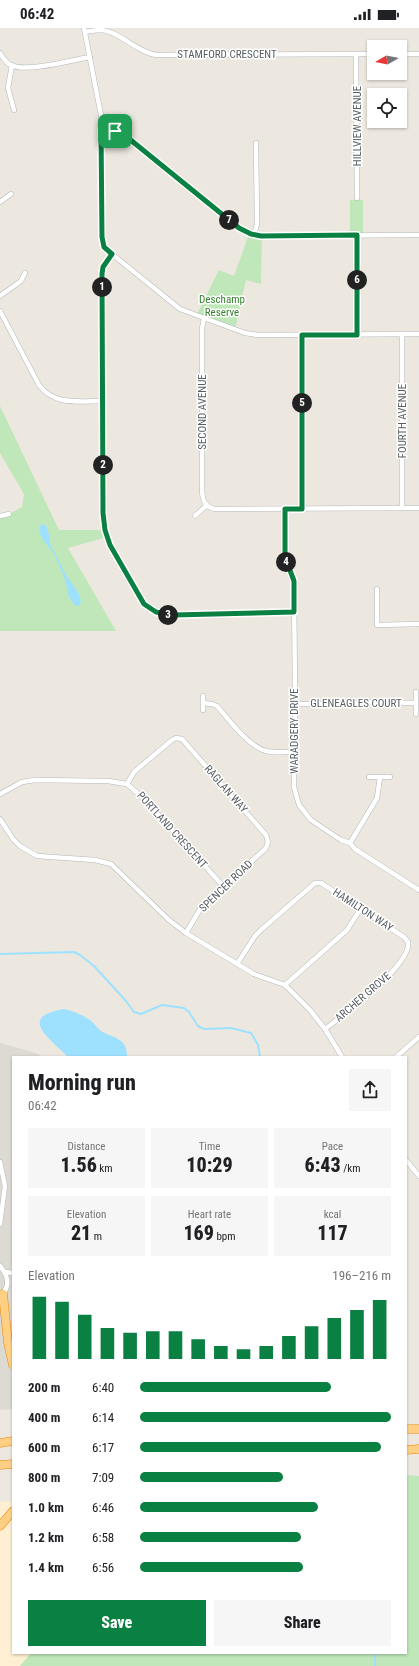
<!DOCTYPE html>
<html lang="en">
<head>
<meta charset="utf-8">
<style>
	body { margin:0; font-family:"Roboto Condensed",sans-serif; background:#f6f6f6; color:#202124; height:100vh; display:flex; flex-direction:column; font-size:15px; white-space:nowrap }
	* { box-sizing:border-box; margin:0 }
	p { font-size:13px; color:#757577 }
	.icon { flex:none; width:22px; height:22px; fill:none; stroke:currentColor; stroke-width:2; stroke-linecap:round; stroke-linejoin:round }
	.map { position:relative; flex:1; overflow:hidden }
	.details { position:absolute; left:12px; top:1028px; width:395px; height:598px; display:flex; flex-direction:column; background:#fff; border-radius:0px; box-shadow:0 1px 3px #0004 }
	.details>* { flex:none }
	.needle { width:26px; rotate:261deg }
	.buttons { position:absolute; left:367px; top:12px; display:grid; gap:8px }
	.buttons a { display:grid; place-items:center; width:40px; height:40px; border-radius:0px; background:#fff; box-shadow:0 1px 3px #0004; font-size:20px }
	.pin { position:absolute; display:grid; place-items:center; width:34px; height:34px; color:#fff; margin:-17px; border-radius:8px; box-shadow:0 2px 6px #0006 }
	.km { position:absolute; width:20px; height:20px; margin:-10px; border-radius:50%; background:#222; color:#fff; font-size:11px; line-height:20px; text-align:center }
	.round { display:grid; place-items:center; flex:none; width:42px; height:42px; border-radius:0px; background:#f6f6f6 }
	.summary { display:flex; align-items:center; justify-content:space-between; height:68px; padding:0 16px }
	h1 { font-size:22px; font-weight:800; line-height:30px }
	.metrics { display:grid; grid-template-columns:repeat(3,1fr); gap:6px; height:68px; padding:4px 16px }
	.metrics div { display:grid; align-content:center; border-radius:0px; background:#f6f6f6; text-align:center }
	.metrics b { font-size:20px; font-weight:800 }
	.metrics small { font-size:11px; font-weight:400 }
	.metrics p { font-size:11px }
	.chart { height:112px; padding:8px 16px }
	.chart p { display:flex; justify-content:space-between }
	.chart svg { width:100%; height:72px; margin-top:4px; stroke:#0b8043; stroke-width:6 }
	.cta { display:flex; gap:8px; margin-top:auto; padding:8px 16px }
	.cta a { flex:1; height:46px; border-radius:0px; background:#0b8043; color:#fff; font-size:16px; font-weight:800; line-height:46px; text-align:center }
	.cta a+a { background:#f6f6f6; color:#202124 }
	ul { padding:0 16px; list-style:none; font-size:13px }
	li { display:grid; grid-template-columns:64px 48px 1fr; align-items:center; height:30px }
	li i { height:10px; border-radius:5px; background:#0b8043 }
	.status { display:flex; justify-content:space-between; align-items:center; height:28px; padding:0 20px; background:#fff; direction:ltr }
	.status svg { height:11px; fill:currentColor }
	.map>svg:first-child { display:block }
</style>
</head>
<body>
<div class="status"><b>06:42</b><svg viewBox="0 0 49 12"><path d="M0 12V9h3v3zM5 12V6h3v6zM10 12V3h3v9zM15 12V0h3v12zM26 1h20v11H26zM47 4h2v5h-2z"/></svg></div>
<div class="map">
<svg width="419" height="1638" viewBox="0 0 419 1638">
	<rect width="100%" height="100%" fill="#ede8df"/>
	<path fill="#ffefd2" d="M 13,1473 L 13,1625 L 31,1625 L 20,1638 L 0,1638 L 0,1474 Z"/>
	<path fill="#dddad4" d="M 0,1015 L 36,1025 L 43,1029 L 13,1029 L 13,1381 L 0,1382 Z"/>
	<g fill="#bfe7b9">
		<rect x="350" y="172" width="13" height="35"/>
		<path d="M 249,206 L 262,207 L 261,256 L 246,252 L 235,301 L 196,288 L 219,242 L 234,248 Z"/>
		<path d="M 0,378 L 59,502 L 105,502 L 107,509 L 68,520 L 116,603 L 0,603 L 0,488 L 9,486 L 22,479 L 24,466 L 0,425 Z"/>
		<path d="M 406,1447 L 419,1448 L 419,1638 L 20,1638 L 31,1625 L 406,1625 Z"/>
	</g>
	<g fill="#9de1ff">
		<path d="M 41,496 L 46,497 L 50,510 L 50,516 L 66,547 L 79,566 L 81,574 L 78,578 L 76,578 C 65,567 69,561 64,549 C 61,541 57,534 54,526 C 49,517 35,508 41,496 Z"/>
		<path d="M 64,981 C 73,983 82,987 90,992 C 94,995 97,1000 101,1003 C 113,1010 128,1010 127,1029 L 68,1029 C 51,1011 16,989 64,981 Z"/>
	</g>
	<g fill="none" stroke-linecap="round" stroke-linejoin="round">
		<g stroke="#9de1ff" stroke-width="2">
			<path d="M 0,926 L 74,924 L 80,927 L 94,938 L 126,973 L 134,984 L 141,986 L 162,977 L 184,980 L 189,984 L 198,998 L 204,1001 L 231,1000 L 251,1005 L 258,1017 L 260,1029"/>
			<path d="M 375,1625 L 375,1638"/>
		</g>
		<g stroke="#b3b7bb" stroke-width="5.5">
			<g id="minor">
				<path d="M 84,0 L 101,87 L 102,209 L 104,219 L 107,222 L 180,281 L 245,305 L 258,307 L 419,306"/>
				<path d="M 85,4 C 90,3 95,2 101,2 C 119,3 138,25 157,27 L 374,26"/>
				<path d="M 0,25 C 3,30 6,35 11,37 C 26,45 72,32 90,29"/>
				<path d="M 356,26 L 357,170"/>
				<path d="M 400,26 L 419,26"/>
				<path d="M 12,37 L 8,60 L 14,82"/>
				<path d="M 101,102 L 117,103 L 122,105 L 239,200 L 249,206 L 261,208 L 419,207"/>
				<path d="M 0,174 L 11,166"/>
				<path d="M 254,207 L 257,196 L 256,115"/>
				<path d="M 357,207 L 357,307"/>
				<path d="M 112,226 L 103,241 L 102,250 L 103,489 C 106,517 128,552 144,576 C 152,584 161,587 173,587 L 294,584"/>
				<path d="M 0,268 L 21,253 L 25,245"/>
				<path d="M 0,283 L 39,357 C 54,378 80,373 103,373"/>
				<path d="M 204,291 L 202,300 L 202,459 C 202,469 203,479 215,481 L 419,480"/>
				<path d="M 302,307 L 302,481"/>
				<path d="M 402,307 L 402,480"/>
				<path d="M 285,481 L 285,532 L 294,557 L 295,667 L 296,676 L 295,684 L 294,759 L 299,777 L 311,792 L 341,812 L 350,815 L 355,821 L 419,862"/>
				<path d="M 0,488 L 9,486"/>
				<path d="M 195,488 L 207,477"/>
				<path d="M 377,561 L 377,597 L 419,596"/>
				<path d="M 416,664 L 416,686"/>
				<path d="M 203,675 L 212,676 L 217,678 C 229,692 248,718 266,723 C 274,725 285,724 294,724"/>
				<path d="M 296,676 L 347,676 L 376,674 L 416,675"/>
				<path d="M 203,682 L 203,668"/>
				<path d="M 369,749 L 390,749"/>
				<path d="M 127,756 L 134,744 L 172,712 L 176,710 L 182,711 L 266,807 C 268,812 269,816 265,821 L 202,878 L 186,905"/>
				<path d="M 0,766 L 22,754 L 35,752 L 108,753 L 127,756 L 144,771 L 223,858"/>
				<path d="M 0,791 L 13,811 L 20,818 L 37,828 L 95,832 L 111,836 L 169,892 L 186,905 L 254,946 L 285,957 L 310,982 L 325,1001 L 342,1029"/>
				<path d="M 350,815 L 377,770 L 380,749"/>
				<path d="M 237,936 L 255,908 L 262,901 L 315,855 L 321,855 L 404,909 L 408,914 C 412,937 342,988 325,1001"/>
				<path d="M 285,957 L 347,902 L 361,880"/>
				<path d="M 396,1029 L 419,1009"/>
				<path d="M 406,1132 L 419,1148"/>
				<path d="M 0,1134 L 5,1158 L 0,1196"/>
				<path d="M 0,1238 C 7,1247 12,1257 1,1267"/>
				<path d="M 5,1244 L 13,1245"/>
			</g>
		</g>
		<g stroke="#ec8300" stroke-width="9">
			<g id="motorway">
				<path d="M 3,1266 L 8,1315 L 13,1337"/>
				<path d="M 406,1401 L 419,1401"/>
				<path d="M 0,1415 L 13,1413"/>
				<path d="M 406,1422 L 419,1421"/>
				<path d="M 0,1437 L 13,1436"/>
				<path d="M 0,1498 L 13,1483"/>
			</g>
		</g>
		<use href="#minor" stroke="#fff" stroke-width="4.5"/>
		<use href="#motorway" stroke="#ffd084" stroke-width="8"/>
	</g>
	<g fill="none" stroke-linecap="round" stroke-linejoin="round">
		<g stroke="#fff" stroke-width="8">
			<path id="route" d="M 101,102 L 117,103 L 122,105 L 239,200 L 251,206 L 261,208 L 357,207 L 357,307 L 302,307 L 302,481 L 285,481 L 285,529 L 294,553 L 294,584 L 173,587 L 156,584 L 144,576 L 110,517 L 105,502 L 103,485 L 102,246 L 103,239 L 112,226 L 104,219 L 102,209 Z"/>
		</g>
		<use href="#route" stroke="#0b8043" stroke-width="5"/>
	</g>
	<g text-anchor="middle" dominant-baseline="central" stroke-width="3" stroke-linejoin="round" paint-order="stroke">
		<g font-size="11" fill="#585e62" stroke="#fff">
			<text x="227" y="26">STAMFORD CRESCENT</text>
			<text transform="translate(357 98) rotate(-90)">HILLVIEW AVENUE</text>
			<text transform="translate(202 384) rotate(-90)">SECOND AVENUE</text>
			<text transform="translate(402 393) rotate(-90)">FOURTH AVENUE</text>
			<text x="356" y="675">GLENEAGLES COURT</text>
			<text transform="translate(294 703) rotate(-90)">WARADGERY DRIVE</text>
			<text transform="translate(226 761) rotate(49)">RAGLAN WAY</text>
			<text transform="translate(172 802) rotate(48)">PORTLAND CRESCENT</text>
			<text transform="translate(226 858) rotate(-44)">SPENCER ROAD</text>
			<text transform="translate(363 882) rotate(33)">HAMILTON WAY</text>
			<text transform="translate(363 969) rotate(-41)">ARCHER GROVE</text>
		</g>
		<g font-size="11" fill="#35832e" stroke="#fff">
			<text x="222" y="271">Deschamp<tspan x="222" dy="13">Reserve</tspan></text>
		</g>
	</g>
</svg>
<div class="buttons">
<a><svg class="needle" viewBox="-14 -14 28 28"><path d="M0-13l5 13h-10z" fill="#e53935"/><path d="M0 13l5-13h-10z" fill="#757577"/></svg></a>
<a><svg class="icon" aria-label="locate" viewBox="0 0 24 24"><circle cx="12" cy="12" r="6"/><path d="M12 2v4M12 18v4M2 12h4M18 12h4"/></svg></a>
</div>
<div class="pin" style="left:115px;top:103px;background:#1e9e55"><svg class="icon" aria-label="arrive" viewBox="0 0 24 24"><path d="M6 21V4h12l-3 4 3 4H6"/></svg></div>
<b class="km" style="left:102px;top:259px">1</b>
<b class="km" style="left:103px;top:437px">2</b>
<b class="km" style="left:168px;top:587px">3</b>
<b class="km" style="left:286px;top:534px">4</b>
<b class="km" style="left:302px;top:375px">5</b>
<b class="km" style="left:357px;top:252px">6</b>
<b class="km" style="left:229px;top:192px">7</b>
<section class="details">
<div class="summary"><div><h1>Morning run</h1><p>06:42</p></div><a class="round"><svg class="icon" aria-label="share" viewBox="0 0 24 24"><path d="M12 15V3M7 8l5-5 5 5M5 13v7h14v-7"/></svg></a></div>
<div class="metrics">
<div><p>Distance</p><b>1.56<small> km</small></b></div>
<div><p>Time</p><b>10:29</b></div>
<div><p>Pace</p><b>6:43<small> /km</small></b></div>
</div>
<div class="metrics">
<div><p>Elevation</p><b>21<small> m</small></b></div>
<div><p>Heart rate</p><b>169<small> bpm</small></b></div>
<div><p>kcal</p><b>117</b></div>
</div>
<div class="chart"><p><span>Elevation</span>196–216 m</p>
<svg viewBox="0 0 160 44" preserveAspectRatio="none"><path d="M5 44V6M15 44V9M25 44V17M35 44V25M45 44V28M55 44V27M65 44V27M75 44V32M85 44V36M95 44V38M105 44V36M115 44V30M125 44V24M135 44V19M145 44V14M155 44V8"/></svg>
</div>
<ul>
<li><b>200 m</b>6:40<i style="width:76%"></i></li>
<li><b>400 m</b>6:14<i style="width:100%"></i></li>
<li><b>600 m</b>6:17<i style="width:96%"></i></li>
<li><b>800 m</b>7:09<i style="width:57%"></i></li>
<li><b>1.0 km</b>6:46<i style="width:71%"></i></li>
<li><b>1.2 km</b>6:58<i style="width:64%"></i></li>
<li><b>1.4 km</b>6:56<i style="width:65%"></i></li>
</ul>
<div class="cta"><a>Save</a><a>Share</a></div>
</section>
</div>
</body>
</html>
